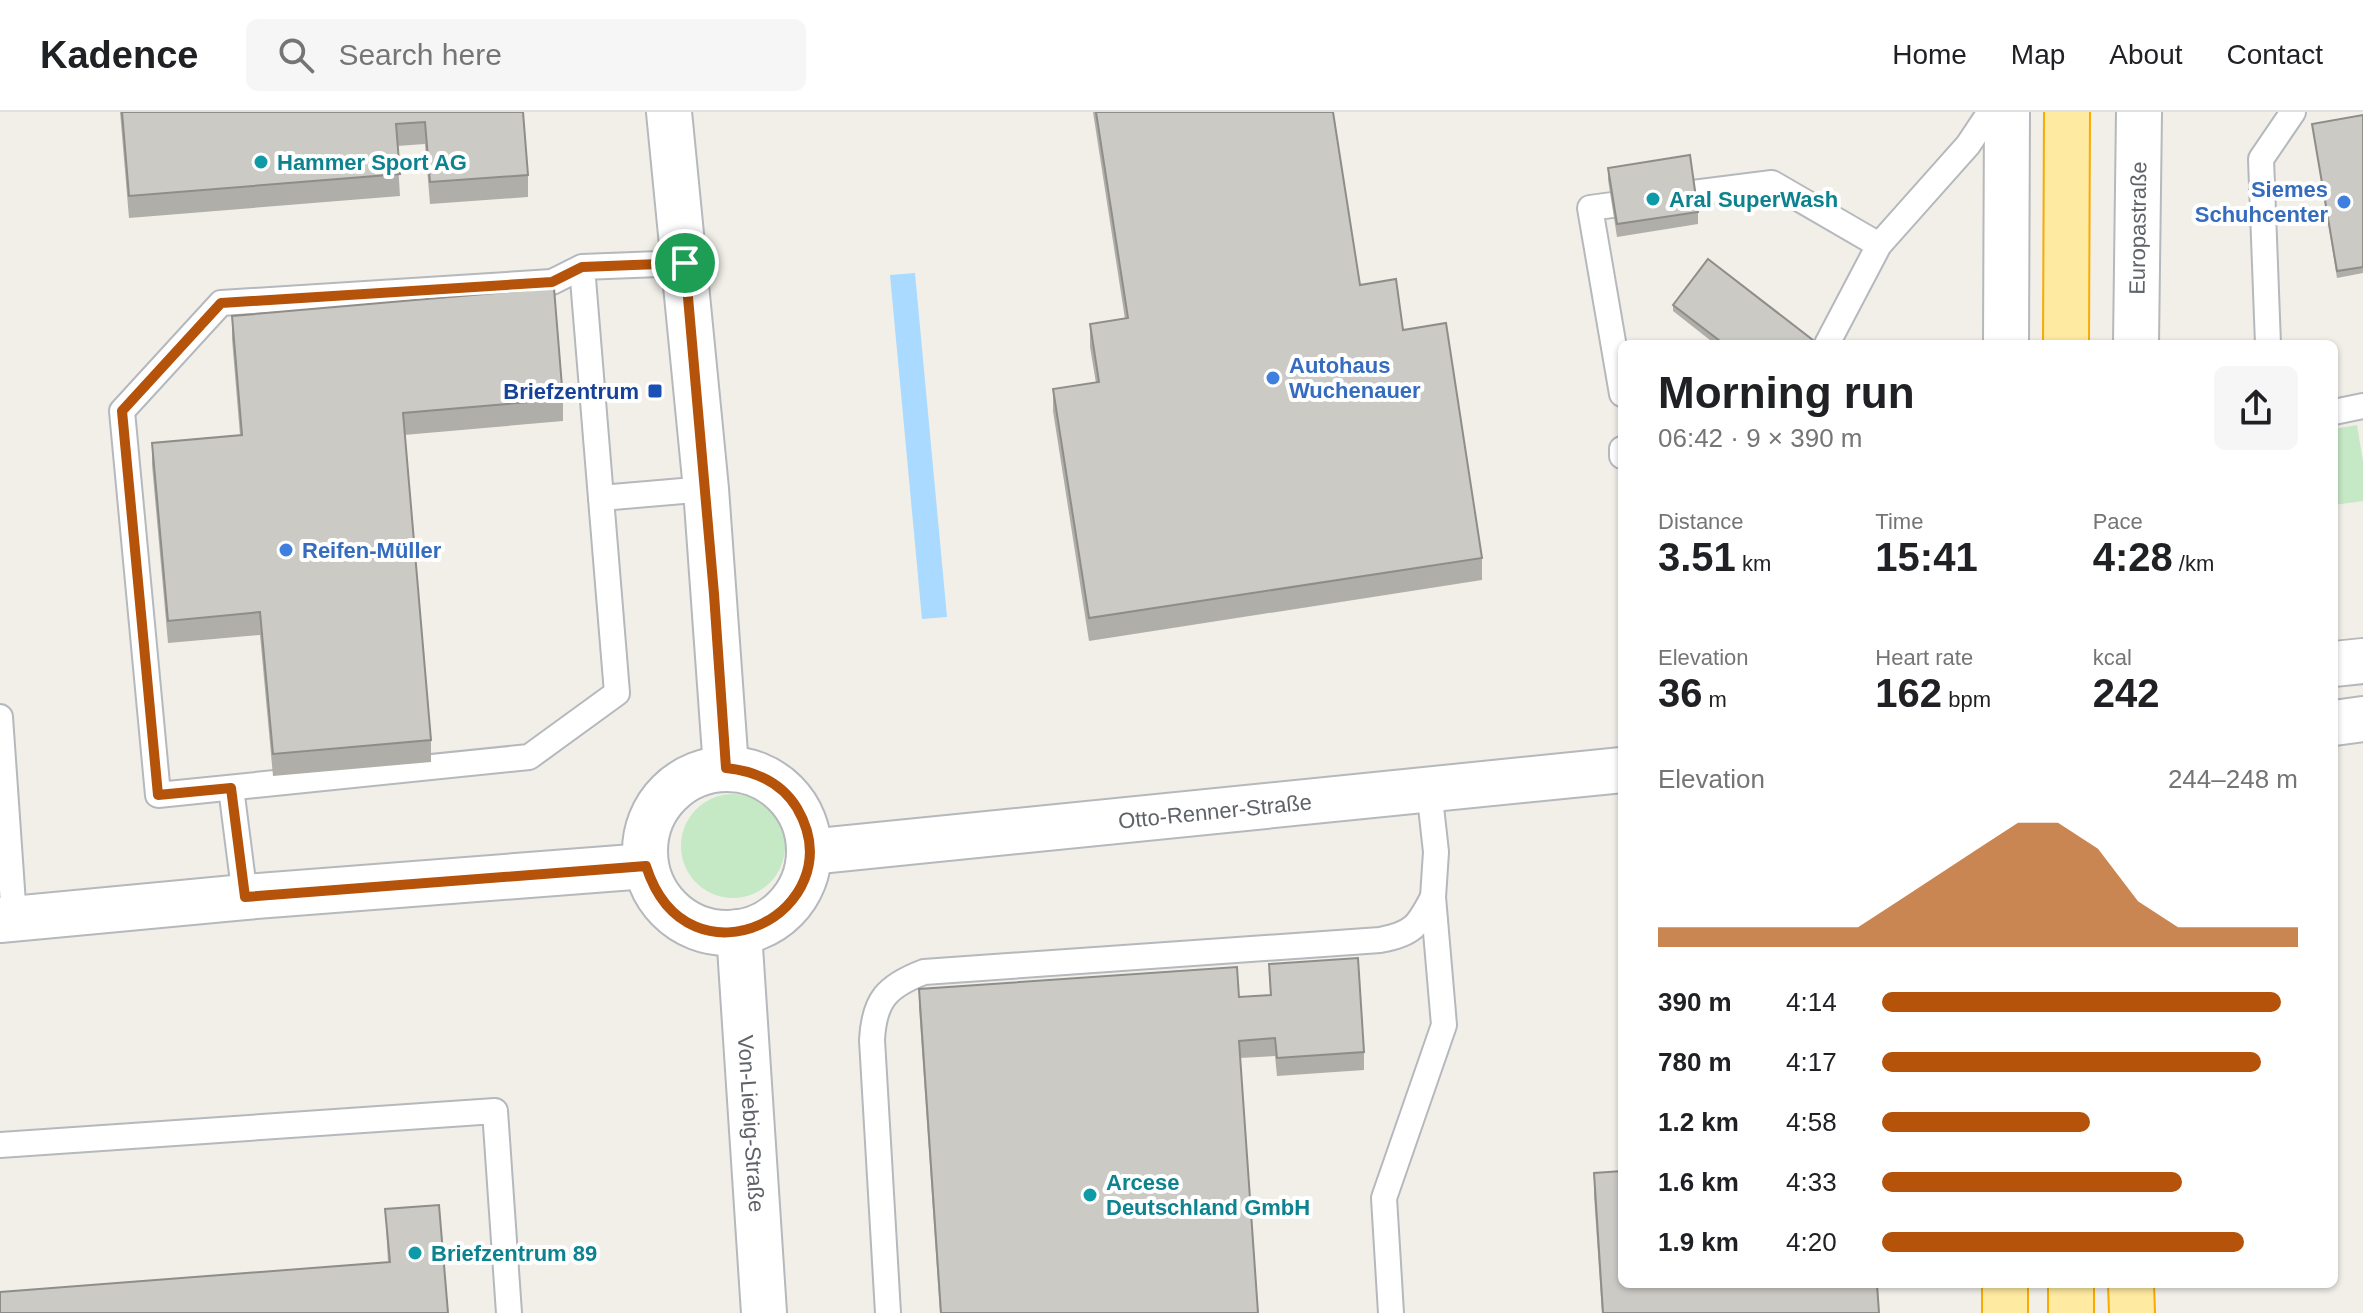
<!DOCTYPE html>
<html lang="en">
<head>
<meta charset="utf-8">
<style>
	body { margin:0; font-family:Helvetica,sans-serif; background:#f6f6f6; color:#202124; height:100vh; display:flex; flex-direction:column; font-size:30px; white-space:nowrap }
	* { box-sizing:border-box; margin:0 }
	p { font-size:26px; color:#757577 }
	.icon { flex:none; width:44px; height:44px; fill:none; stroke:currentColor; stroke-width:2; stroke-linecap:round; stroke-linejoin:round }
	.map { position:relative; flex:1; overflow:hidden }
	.side { position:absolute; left:1618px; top:228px; width:720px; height:948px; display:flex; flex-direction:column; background:#fff; border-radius:12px; box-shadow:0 2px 6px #0004 }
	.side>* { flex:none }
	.pin { position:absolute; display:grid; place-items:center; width:68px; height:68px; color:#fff; margin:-34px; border:4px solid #fff; border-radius:50%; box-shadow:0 2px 8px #0007 }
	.round { display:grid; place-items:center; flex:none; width:84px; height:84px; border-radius:12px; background:#f6f6f6 }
	.summary { display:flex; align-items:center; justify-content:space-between; height:136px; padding:0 40px }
	h1 { font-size:44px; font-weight:600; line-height:60px }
	.stats { display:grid; grid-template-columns:repeat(3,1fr); gap:12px; height:136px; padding:8px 40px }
	.stats div { display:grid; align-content:center }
	.stats b { font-size:40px; font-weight:600 }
	.stats small { font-size:22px; font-weight:400 }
	.stats p { font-size:22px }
	.chart { height:224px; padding:16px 40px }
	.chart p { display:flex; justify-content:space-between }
	.chart svg { width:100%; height:144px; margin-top:8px; fill:#b45309; opacity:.7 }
	ul { padding:0 40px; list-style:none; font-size:26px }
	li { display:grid; grid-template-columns:128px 96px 1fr; align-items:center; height:60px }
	li i { height:20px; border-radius:10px; background:#b45309 }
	header { display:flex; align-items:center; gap:48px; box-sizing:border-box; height:112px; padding:0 40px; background:#fff; border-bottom:2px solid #e0e0e0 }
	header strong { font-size:38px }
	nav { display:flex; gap:44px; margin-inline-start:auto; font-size:28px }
	.search { width:560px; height:72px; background:#f6f6f6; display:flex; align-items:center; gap:20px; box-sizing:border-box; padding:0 28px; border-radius:12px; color:#757577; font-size:30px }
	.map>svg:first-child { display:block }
</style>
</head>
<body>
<header>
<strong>Kadence</strong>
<div class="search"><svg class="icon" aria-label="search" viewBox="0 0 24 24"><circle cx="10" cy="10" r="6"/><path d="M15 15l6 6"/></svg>Search here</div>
<nav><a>Home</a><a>Map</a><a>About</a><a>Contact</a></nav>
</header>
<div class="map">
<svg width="2363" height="1201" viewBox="0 0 2363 1201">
	<rect width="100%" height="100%" fill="#f1efe8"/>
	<g fill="#c5e8c5">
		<path d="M 2357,313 L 2363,350 L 2363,389 L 2334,393 L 2334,317 Z"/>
		<circle cx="733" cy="734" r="52"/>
	</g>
	<path fill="#aadaff" d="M 915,161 L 947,505 L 922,507 L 890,163 Z"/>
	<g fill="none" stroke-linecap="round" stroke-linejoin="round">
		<g stroke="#b5b8bc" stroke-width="28">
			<g id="service">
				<path d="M 1693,81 L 1772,71 L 1879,133"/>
				<path d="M 1612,93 L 1590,96 L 1622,282"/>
				<path d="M 582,155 L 617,581 L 529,645 L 158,683 L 122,299 L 221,191 L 552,170 L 582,155 L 685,151"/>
				<path d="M 1827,232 L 1879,133 L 1968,33 L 1990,0"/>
				<path d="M 2268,232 L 2261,47 L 2293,0"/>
				<path d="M 2334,300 L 2363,294"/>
				<path d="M 1622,337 L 1622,344"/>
				<path d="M 601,386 L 706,377"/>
				<path d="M 0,605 L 14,806"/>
				<path d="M 231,676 L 245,785"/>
				<path d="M 0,1033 L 495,999 L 509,1201"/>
				<path d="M 888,1201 L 872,928 C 874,888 887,874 924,860 L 1380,828 C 1413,822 1418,814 1433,785"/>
				<path d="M 1391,1201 L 1384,1086 L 1444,913 L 1433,785 L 1436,740 L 1429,677"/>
			</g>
		</g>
		<g stroke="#b5b8bc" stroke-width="48">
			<g id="minor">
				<path d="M 669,0 L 706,377 L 726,656"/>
				<path id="s1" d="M 739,820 L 764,1201"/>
			</g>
		</g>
		<g stroke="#b5b8bc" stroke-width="48">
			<g id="tertiary">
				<path d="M 2006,232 L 2007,0"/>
				<path id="s2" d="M 2136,232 L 2139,0"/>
				<path d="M 2334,552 L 2363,549"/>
				<path d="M 2334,611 L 2363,607"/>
				<circle cx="727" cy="739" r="82"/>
				<path id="s3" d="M 809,740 L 1622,658"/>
				<path d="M 0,808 L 245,785 L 646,754"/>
			</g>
		</g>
		<g stroke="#f9ab00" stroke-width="48">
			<g id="trunk">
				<path d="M 2066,232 L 2067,0"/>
				<path d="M 2005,1172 L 2005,1201"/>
				<path d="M 2071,1172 L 2071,1201"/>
				<path d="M 2131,1172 L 2132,1201"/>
			</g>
		</g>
		<use href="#service" stroke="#fff" stroke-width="24"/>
		<use href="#minor" stroke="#fff" stroke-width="44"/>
		<use href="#tertiary" stroke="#fff" stroke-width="44"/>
		<use href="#trunk" stroke="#feeaa1" stroke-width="44"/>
	</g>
	<g fill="#afaea9">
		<path d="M 120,0 L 523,0 L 528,63 L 528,85 L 430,92 L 425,32 L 397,34 L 400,84 L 129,106 Z"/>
		<path d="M 1093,0 L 1333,0 L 1360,173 L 1403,218 L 1482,446 L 1482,468 L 1089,529 L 1053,299 L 1053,277 L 1096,271 L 1090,235 L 1090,212 L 1125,207 Z"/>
		<path d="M 2363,3 L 2363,161 L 2337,166 L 2312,12 Z"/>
		<path d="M 1608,56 L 1698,100 L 1698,112 L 1617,125 L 1608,68 Z"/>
		<path d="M 1673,193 L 1818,232 L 1715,232 L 1673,199 Z"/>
		<path d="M 232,204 L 563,287 L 563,309 L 404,323 L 431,628 L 431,650 L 273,664 L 260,523 L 168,531 L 152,353 L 152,331 L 240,323 L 232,227 Z"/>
		<path d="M 1269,852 L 1364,940 L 1364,958 L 1277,964 L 1275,944 L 1240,946 L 1258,1201 L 940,1201 L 919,895 L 919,877 L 1239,885 L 1270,883 Z"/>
		<path d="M 1594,1061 L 1879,1201 L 1602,1201 L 1594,1083 Z"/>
		<path d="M 385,1097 L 448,1201 L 388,1150 Z"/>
	</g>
	<g fill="#cccac5" stroke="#8f8d8a" stroke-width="2">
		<path d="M 122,0 L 523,0 L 528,63 L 430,70 L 425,10 L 396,12 L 400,62 L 129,84 Z"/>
		<path d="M 1096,0 L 1333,0 L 1360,173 L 1396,167 L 1403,218 L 1446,211 L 1482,446 L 1089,506 L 1053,277 L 1099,270 L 1090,212 L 1128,206 Z"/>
		<path d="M 2363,3 L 2363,155 L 2337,159 L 2312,12 Z"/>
		<path d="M 1690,43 L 1698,100 L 1617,112 L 1608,56 Z"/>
		<path d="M 1708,147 L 1818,232 L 1724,232 L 1673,193 Z"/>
		<path d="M 554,176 L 563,287 L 403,301 L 431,628 L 273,642 L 260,500 L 168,509 L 152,331 L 242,323 L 232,204 Z"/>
		<path d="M 1358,846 L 1364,940 L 1277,946 L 1275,926 L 1239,929 L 1258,1201 L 941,1201 L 919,877 L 1237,855 L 1239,885 L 1271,883 L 1269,852 Z"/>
		<path d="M 1622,1059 L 1622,1172 L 1877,1172 L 1879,1201 L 1603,1201 L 1594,1061 Z"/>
		<path d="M 439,1093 L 448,1201 L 0,1201 L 0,1180 L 390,1150 L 385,1097 Z"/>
	</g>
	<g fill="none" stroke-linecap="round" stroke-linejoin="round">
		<g stroke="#fff" stroke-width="16">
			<path id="route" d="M 685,151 L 714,482 L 726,656 C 755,659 781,670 797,696 C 857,799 688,885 646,754 L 245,785 L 231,676 L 158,683 L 122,299 L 221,191 L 552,170 L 582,155 Z"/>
		</g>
		<use href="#route" stroke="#b45309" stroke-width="10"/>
	</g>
	<g fill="#0f9aa8" stroke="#fff" stroke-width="3">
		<circle cx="261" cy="50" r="8"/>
		<circle cx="1653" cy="87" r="8"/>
		<circle cx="1090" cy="1083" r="8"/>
		<circle cx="415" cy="1141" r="8"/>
	</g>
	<g fill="#3f7fe0" stroke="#fff" stroke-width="3">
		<circle cx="2344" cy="90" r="8"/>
		<circle cx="1273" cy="266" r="8"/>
		<circle cx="286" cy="438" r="8"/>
	</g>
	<rect fill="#1a4fb4" stroke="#fff" stroke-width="3" x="647" y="271" width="16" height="16" rx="4"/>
	<g text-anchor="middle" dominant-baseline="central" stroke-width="8" stroke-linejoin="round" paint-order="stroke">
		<g font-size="22" font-weight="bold" fill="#0d838f" stroke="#fff" text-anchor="start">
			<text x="277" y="50">Hammer Sport AG</text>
			<text x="1669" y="87">Aral SuperWash</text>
			<text x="1106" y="1070">Arcese<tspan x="1106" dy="25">Deutschland GmbH</tspan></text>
			<text x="431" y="1141">Briefzentrum 89</text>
		</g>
		<g font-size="22" font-weight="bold" fill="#366cbe" stroke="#fff" text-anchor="start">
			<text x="2328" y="77" text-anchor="end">Siemes<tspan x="2328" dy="25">Schuhcenter</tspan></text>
			<text x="1289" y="253">Autohaus<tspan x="1289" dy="25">Wuchenauer</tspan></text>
			<text x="302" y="438">Reifen-Müller</text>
		</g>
		<g font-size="22" fill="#5f6368" stroke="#fff">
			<text stroke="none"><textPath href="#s2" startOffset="116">Europastraße</textPath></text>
			<text stroke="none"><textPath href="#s3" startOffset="408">Otto-Renner-Straße</textPath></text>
			<text stroke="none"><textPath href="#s1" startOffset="192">Von-Liebig-Straße</textPath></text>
		</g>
		<g font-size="22" font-weight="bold" fill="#164399" stroke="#fff" text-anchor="end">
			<text x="639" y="279">Briefzentrum</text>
		</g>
	</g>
</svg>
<div class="pin" style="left:685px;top:151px;background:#1e9e55"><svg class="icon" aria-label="arrive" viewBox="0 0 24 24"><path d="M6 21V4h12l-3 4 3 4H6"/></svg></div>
<section class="side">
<div class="summary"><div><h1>Morning run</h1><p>06:42 · 9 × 390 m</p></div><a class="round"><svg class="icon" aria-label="share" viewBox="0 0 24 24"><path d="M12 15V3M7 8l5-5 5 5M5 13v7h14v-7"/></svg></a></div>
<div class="stats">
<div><p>Distance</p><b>3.51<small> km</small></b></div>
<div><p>Time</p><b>15:41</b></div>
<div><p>Pace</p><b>4:28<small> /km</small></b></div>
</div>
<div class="stats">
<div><p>Elevation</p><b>36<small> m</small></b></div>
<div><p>Heart rate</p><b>162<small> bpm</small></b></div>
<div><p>kcal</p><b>242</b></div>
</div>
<div class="chart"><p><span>Elevation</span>244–248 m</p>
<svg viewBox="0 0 160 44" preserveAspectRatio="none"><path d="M0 44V38L10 38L20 38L30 38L40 38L50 38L60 30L70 22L80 14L90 6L100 6L110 14L120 30L130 38L140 38L150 38L160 38V44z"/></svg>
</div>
<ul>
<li><b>390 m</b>4:14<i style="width:96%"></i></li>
<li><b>780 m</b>4:17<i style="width:91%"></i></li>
<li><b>1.2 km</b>4:58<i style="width:50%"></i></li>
<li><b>1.6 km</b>4:33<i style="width:72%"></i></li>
<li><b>1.9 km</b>4:20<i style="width:87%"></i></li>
</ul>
</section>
</div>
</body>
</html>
